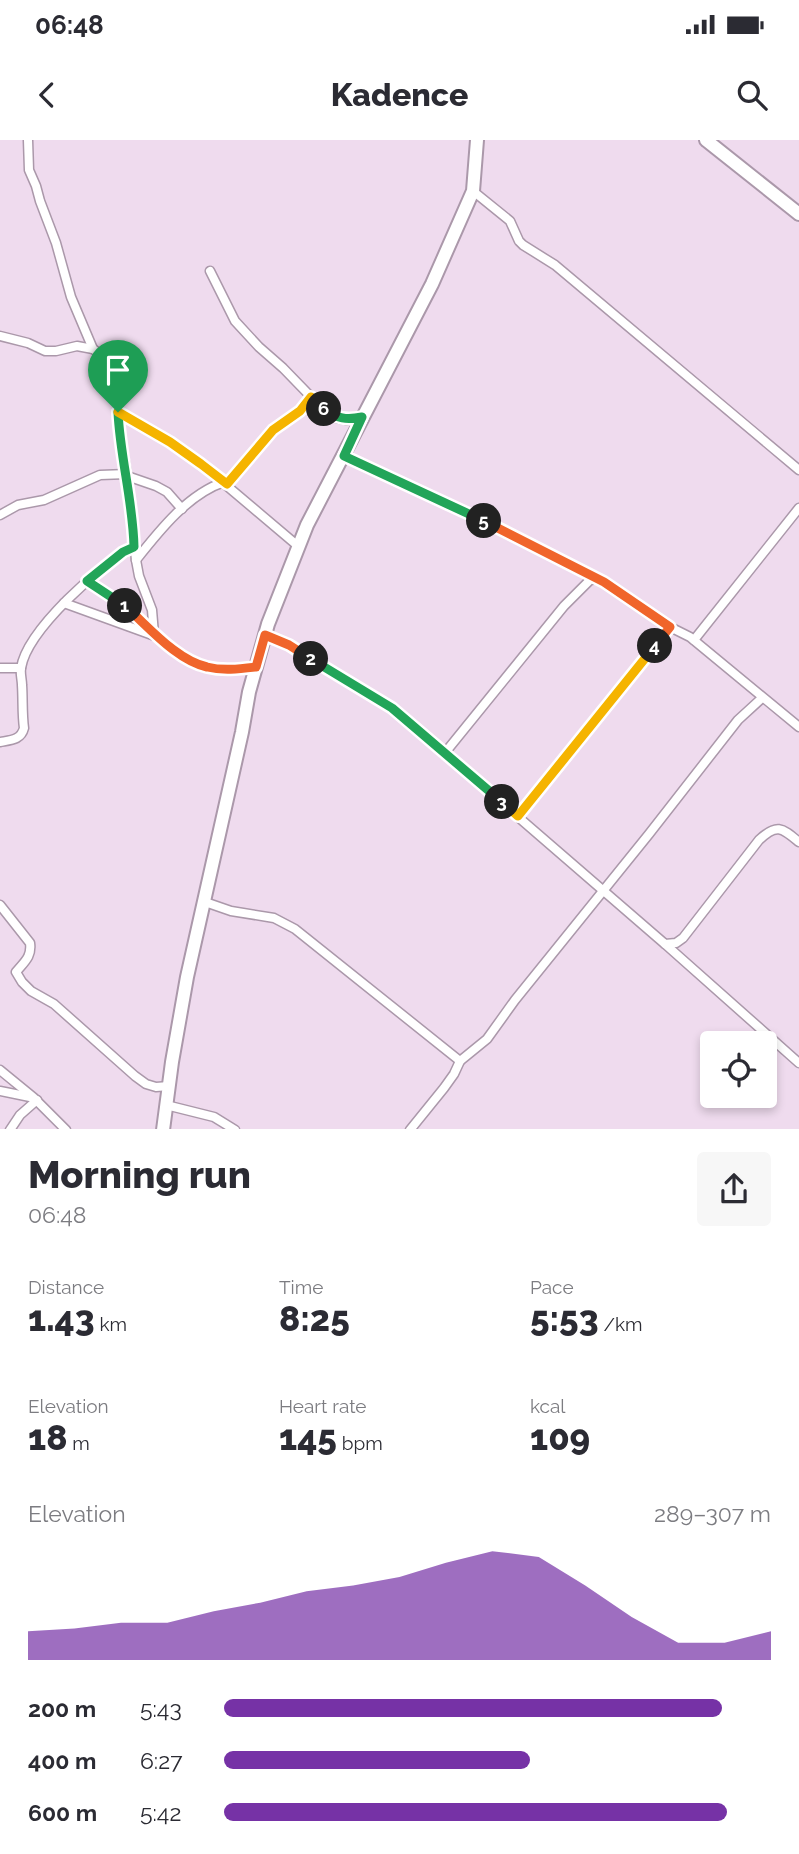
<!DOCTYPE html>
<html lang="en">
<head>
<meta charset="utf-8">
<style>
	body { margin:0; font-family:Raleway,sans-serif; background:#f7f7f7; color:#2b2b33; height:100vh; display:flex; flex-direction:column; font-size:26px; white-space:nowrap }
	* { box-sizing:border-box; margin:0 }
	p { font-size:23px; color:#7c7c81 }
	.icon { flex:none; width:38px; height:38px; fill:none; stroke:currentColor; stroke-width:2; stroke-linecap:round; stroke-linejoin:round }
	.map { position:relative; height:989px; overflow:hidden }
	.drawer { display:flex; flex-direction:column; background:#fff; flex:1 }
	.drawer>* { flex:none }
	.controls { position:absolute; left:700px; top:891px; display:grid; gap:14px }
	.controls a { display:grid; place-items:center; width:77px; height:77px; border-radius:7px; background:#fff; box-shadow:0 4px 10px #0003; font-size:35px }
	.pin { position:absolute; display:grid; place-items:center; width:60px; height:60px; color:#fff; margin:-72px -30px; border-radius:50% 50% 50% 0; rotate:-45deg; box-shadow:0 0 7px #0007 }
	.pin .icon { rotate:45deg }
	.km { position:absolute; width:35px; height:35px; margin:-18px; border-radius:50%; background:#222; color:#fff; font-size:19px; line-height:35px; text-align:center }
	.round { display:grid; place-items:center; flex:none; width:74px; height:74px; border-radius:7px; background:#f7f7f7 }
	.overview { display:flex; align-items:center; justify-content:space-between; height:119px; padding:0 28px }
	h1 { font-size:38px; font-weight:800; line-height:52px }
	.stats { display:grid; grid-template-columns:repeat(3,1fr); gap:10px; height:119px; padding:7px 28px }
	.stats div { display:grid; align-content:center }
	.stats b { font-size:35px; font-weight:800 }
	.stats small { font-size:19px; font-weight:400 }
	.stats p { font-size:19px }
	.chart { height:196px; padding:14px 28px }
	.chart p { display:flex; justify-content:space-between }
	.chart svg { width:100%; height:126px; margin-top:7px; fill:#7632a6; opacity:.7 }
	ul { padding:0 28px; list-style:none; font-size:23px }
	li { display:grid; grid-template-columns:112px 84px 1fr; align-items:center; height:52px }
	li i { height:18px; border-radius:9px; background:#7632a6 }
	.status { display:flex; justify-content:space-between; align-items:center; height:49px; padding:0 35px; background:#fff; direction:ltr }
	.status svg { height:19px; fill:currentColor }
	header { display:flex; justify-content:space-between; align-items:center; height:91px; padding:0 28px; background:#fff; font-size:32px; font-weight:800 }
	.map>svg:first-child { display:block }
</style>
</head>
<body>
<div class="status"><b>06:48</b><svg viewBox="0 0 49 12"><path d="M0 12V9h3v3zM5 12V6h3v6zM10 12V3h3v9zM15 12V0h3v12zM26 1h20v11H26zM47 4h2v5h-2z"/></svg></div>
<header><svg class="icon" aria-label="back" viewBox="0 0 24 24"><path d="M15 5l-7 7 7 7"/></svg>Kadence<svg class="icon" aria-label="search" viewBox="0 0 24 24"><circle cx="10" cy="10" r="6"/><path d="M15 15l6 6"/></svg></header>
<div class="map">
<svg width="799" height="990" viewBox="0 0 799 990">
	<rect width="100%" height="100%" fill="#efdbee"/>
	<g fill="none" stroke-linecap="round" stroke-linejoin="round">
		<g stroke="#ab98aa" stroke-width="11">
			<g id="street">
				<path d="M 28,0 L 29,30 L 36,46 L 40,61 L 56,103 L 71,157 L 93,209"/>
				<path d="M 473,51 L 510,81 L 519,101 L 523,105 L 555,125 L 799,330"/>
				<path d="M 210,131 L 235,181 L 259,207 L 283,228 L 316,262 L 326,272 L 337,278 L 347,280 L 362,277"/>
				<path d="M 0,196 L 28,203 L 45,211 L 56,211 L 77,206 L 93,209 L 100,214 L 107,224 L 118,255 L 119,290 L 127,334 L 136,420 L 139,436 L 152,470 L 154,494"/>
				<path d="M 118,272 L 170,302 L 201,324 L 298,406"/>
				<path d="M 344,316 L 494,386 L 596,438"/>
				<path d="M 127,336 L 156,346 L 167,352 L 182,369"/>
				<path d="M 227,344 L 269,294 L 300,271 L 311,257"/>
				<path d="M 0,375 L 18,365 L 44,360 L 100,335 L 127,334"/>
				<path d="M 136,420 C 159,391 188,354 224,342"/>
				<path d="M 87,441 C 101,450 115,458 128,469 C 151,489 172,515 201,526 C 219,532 238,529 256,527"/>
				<path d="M 64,463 L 155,496"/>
				<path d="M 265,495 L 299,510 L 330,531 L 392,568 L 665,804 L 676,803 L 683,798 L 759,700 C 777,683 782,688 799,702"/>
				<path d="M 694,500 L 799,368"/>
				<path d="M 0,528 L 21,528"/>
				<path d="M 0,602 C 11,600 21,600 24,588 C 22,574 23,559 22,545 C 22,540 20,533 21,528 C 27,490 101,424 134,407"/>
				<path d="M 444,614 L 564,466 L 590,440 L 597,439 L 604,441 L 670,487 L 690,497 L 799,587"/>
				<path d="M 518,676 L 670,487"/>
				<path d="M 205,762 L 231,771 L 274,778 L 295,789 L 460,921"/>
				<path d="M 0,765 L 30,803 C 32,817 24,822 16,832 L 22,842 L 31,851 L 54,864 L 135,936 L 146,944 L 156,947 L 169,946"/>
				<path d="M 665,804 L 799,923"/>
				<path d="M 0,930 L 33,957 L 66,990"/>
				<path d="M 0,951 L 30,957"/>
				<path d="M 166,965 L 214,977 L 235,990"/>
				<path d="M 10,990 L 20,975 L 37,960"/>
				<path d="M 410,990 L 444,948 L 454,934 L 460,921 L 487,899 L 515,860 L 649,694 L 738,580 L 762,558"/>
			</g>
		</g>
		<g stroke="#ab98aa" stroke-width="16">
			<g id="secondary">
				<path d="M 706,0 L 799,74"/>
				<path d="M 163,990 L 172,922 L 187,837 L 242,592 L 249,552 L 268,484 L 307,385 L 432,144 L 473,51 L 477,0"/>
			</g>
		</g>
		<use href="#street" stroke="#fff" stroke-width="8"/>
		<use href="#secondary" stroke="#fff" stroke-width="12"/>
	</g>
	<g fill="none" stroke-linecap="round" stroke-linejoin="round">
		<g stroke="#fff" stroke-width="14">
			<path id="split-1" d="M 118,272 C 120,317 133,361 134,407 L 123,412 L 87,441 L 125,466"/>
		</g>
		<g stroke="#fff" stroke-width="14">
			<path id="split-2" d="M 125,466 C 148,486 176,520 207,527 C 223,531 239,529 256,527 L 265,495 L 289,505 L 311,519"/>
		</g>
		<g stroke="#fff" stroke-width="14">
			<path id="split-3" d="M 311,519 L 392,568 L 502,662"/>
		</g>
		<g stroke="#fff" stroke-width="14">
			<path id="split-4" d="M 502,662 L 518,676 L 655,506"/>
		</g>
		<g stroke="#fff" stroke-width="14">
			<path id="split-5" d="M 484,381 L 604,442 L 670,487 L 655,506"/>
		</g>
		<g stroke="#fff" stroke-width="14">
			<path id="split-6" d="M 324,269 C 337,279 347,280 362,277 L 344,316 L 484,381"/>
		</g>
		<g stroke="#fff" stroke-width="14">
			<path id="split-7" d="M 118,272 L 170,302 L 201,324 L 227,344 L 273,290 L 300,271 L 311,257 L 324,269"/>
		</g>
		<use href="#split-1" stroke="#22a559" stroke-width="9"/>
		<use href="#split-2" stroke="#f0652b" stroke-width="9"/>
		<use href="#split-3" stroke="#22a559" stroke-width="9"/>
		<use href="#split-4" stroke="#f5b400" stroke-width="9"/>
		<use href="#split-5" stroke="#f0652b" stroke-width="9"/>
		<use href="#split-6" stroke="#22a559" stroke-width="9"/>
		<use href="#split-7" stroke="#f5b400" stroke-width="9"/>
	</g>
</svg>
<div class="controls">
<a><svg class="icon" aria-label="locate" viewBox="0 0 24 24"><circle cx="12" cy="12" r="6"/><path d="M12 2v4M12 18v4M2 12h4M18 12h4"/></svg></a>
</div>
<div class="pin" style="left:118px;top:272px;background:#1e9e55"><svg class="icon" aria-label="arrive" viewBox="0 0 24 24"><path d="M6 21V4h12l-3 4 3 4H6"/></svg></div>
<b class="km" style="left:125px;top:466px">1</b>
<b class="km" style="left:311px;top:519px">2</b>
<b class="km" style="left:502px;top:662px">3</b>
<b class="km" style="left:655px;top:506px">4</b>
<b class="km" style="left:484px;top:381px">5</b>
<b class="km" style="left:324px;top:269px">6</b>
</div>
<section class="drawer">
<div class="overview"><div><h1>Morning run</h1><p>06:48</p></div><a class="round"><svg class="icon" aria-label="share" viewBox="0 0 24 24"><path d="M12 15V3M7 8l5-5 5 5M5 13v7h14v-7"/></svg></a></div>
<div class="stats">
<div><p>Distance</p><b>1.43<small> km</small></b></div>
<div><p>Time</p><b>8:25</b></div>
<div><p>Pace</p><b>5:53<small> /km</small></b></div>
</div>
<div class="stats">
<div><p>Elevation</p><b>18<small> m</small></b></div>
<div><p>Heart rate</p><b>145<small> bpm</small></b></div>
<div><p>kcal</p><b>109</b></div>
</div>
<div class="chart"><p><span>Elevation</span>289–307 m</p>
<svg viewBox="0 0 160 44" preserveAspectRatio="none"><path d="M0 44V34L10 33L20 31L30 31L40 27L50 24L60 20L70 18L80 15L90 10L100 6L110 8L120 18L130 29L140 38L150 38L160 34V44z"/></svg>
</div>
<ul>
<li><b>200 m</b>5:43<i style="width:91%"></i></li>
<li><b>400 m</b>6:27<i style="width:56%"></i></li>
<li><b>600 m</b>5:42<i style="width:92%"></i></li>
</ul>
</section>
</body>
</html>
